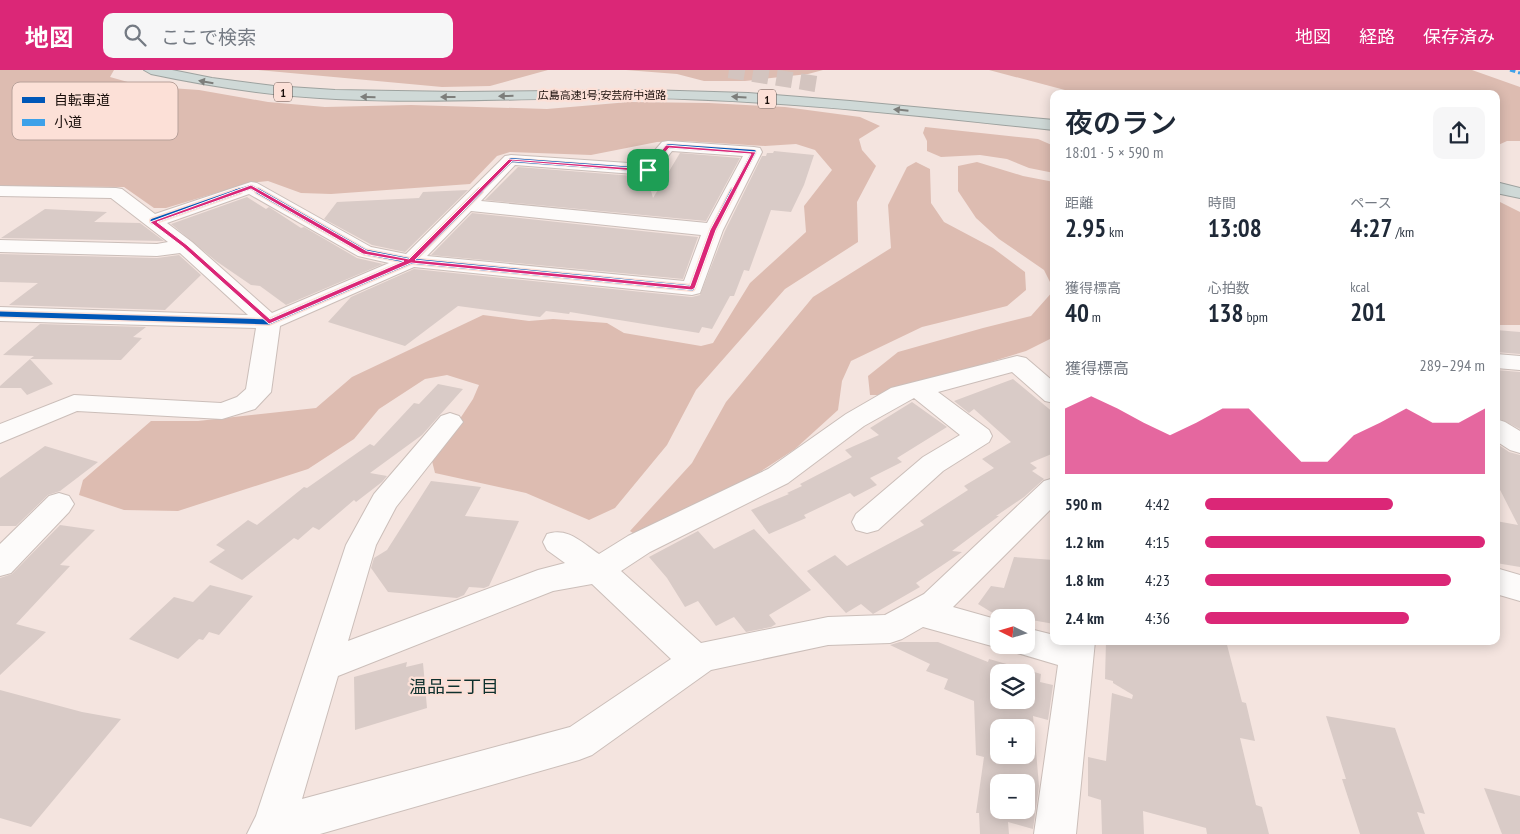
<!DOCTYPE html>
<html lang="ja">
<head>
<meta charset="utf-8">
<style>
	body { margin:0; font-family:"PT Sans Narrow","Noto Sans JP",sans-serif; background:#f6f6f7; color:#1f2937; height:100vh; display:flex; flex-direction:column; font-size:19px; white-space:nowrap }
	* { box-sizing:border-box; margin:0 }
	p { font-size:16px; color:#747a83 }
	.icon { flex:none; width:28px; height:28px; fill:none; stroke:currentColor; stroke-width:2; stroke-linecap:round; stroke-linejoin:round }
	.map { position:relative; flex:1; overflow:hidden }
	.side { position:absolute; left:1050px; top:20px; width:450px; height:555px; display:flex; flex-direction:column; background:#fff; border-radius:10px; box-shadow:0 2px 12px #0003 }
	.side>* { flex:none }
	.needle { width:32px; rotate:275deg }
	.fabs { position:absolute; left:990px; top:539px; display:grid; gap:10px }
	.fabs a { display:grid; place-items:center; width:45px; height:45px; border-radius:10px; background:#fff; box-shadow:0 2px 12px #0003; font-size:25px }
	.pin { position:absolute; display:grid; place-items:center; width:42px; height:42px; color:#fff; margin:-21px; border-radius:10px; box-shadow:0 2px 8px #0006 }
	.round { display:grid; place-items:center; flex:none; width:52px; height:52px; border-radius:10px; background:#f6f6f7 }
	.summary { display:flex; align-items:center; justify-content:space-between; height:85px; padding:0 15px }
	h1 { font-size:28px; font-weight:600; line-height:38px }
	.figures { display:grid; grid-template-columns:repeat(3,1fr); gap:8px; height:85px; padding:5px 15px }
	.figures div { display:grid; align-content:center }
	.figures b { font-size:25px; font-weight:600 }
	.figures small { font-size:14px; font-weight:400 }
	.figures p { font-size:14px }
	.chart { height:140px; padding:10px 15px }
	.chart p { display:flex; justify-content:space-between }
	.chart svg { width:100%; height:90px; margin-top:5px; fill:#db2777; opacity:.7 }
	ul { padding:0 15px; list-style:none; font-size:16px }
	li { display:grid; grid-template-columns:80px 60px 1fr; align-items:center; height:38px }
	li i { height:12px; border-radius:6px; background:#db2777 }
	header { display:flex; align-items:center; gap:30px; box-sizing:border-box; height:70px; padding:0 25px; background:#db2777; color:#fff }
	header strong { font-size:24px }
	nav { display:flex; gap:28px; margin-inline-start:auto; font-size:18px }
	.search { width:350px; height:45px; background:#f6f6f7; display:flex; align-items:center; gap:12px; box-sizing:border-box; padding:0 18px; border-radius:10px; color:#747a83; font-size:19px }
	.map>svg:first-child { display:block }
</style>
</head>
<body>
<header>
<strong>地図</strong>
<div class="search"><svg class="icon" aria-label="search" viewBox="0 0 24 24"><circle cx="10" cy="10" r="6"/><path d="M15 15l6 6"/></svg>ここで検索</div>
<nav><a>地図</a><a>経路</a><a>保存済み</a></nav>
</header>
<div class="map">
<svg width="1520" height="764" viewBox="0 0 1520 764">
	<rect width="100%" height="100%" fill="#f4e4df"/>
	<g fill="#ddbcb1">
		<path d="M 0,0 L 114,0 L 110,7 L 142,16 L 199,20 L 268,32 L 325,37 L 411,35 L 547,39 L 629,32 L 709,33 L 785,37 L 860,47 L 880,56 L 859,69 L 862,80 L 876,96 L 857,132 L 858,172 L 785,219 L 696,320 L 667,375 L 615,438 L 589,450 L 526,423 L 435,403 L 432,391 L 473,329 L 479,315 L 447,305 L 425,309 L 379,339 L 354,369 L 308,399 L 178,441 L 124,440 L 79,425 L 83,410 L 151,351 L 198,351 L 316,338 L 352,307 L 483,245 L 529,251 L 553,249 L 607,253 L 624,263 L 701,276 L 713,273 L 750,213 L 806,162 L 804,136 L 832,100 L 815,80 L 796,74 L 765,76 L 684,71 L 657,72 L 591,85 L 510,82 L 497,86 L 470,114 L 331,124 L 301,123 L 268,111 L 249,113 L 166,138 L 154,138 L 124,117 L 0,116 Z"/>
		<path d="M 258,0 L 548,0 L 490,16 L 442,17 Z"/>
		<path d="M 626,0 L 823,0 L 808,4 L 745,11 L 704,11 L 677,4 Z"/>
		<path d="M 989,0 L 1472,0 L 1520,17 L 1520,71 L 1507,71 L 1496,76 L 1496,24 L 1080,24 Z"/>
		<path d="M 925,57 L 1038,69 L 1054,76 L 1054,103 L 1029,98 L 1007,89 L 980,85 L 941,87 L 927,81 L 927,71 L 923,63 Z"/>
		<path d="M 916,92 L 930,99 L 931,133 L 944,152 L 993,178 L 1025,202 L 1026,220 L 1007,236 L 922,257 L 851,291 L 842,311 L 838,340 L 795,379 L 755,405 L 637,466 L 630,461 L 692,393 L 726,332 L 813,227 L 891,178 L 888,135 L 907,97 Z"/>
		<path d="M 977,92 L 1023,106 L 1054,112 L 1054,267 L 1026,281 L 882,325 L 870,325 L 868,306 L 898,282 L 983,258 L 1031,246 L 1054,220 L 1044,200 L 999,169 L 976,148 L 958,121 L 958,96 Z"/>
		<path d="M 1496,130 L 1520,142 L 1520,255 L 1496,255 Z"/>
	</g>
	<g fill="#d9cbc7" fill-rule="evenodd">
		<path d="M 774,81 L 814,85 L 804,115 L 791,142 L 771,140 L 749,201 L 744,200 L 734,226 L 730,226 L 712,259 L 702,257 L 699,263 L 570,242 L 569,244 L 546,241 L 540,247 L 458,236 L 405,276 L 328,252 L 351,227 L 414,199 L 692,227 L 700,225 L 725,161 L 762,86 L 766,86 L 767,83 L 773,83 Z"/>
		<path d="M 680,83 L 740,88 L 706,151 L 485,130 L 518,97 L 647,107 L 653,128 Z"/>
		<path d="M 468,120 L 405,182 L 372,175 L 324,149 L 337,132 L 419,128 L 423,122 Z"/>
		<path d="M 247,127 L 266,139 L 269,137 L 301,158 L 304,157 L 357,188 L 383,194 L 286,235 L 260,216 L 251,215 L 216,191 L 171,154 Z"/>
		<path d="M 45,139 L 107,142 L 94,152 L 140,153 L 164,171 L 1,168 Z"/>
		<path d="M 472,143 L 698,167 L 683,209 L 431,185 Z"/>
		<path d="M 0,184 L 157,188 L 179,185 L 201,205 L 165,240 L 9,235 L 38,213 L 0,212 Z"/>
		<path d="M 40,254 L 146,257 L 133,267 L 142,268 L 121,290 L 30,289 L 34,286 L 3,285 Z"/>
		<path d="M 1496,260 L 1520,262 L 1520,284 L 1496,282 Z"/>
		<path d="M 30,289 L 53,314 L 27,325 L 21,318 L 0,318 L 0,316 Z"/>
		<path d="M 1496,300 L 1520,302 L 1520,359 L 1496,347 Z"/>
		<path d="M 1013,309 L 1054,343 L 1054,383 L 1030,393 L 1037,398 L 1032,401 L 1044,409 L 1024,427 L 996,446 L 999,446 L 952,481 L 962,482 L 916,513 L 920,517 L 873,544 L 861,534 L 846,543 L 807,501 L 835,485 L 847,496 L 924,455 L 920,451 L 968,420 L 964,416 L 994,398 L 982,389 L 1011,372 L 974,339 L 969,343 L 954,331 Z"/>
		<path d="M 438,314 L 463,319 L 422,365 L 370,403 L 387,406 L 382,412 L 356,432 L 354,430 L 319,460 L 313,457 L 298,470 L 294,468 L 242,510 L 209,492 L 225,480 L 216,475 L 248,450 L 257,455 L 304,417 L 307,418 L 370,374 L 374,376 L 414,333 L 419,334 Z"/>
		<path d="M 912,332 L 947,357 L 897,388 L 902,392 L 870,408 L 877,415 L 854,427 L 850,423 L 804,445 L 806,448 L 769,464 L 751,440 L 789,424 L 787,423 L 802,416 L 800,414 L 852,387 L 845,380 L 879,365 L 870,358 Z"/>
		<path d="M 1496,373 L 1509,382 L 1520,385 L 1520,497 L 1496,493 L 1496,451 L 1518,455 L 1496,412 Z"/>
		<path d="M 45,376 L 98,392 L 60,421 L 48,425 L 16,456 L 0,456 L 0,408 Z"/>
		<path d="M 431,411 L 481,417 L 465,446 L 519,451 L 489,516 L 484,518 L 469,517 L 464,525 L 457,528 L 388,522 L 371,498 L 374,488 L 387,480 Z"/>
		<path d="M 60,455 L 95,460 L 60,495 L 70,496 L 16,554 L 46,562 L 0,605 L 0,508 L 12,504 Z"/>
		<path d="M 754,459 L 811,520 L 769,545 L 776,554 L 771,557 L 746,562 L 734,547 L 716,556 L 698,531 L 685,537 L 667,508 L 649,487 L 698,461 L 714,479 Z"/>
		<path d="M 1014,487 L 1054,490 L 1054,554 L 1026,549 L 1026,548 L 1001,548 L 978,534 L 991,516 L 1004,518 Z"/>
		<path d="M 210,515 L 253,526 L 219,565 L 209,562 L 203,570 L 199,569 L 178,589 L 129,569 L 174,527 L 193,532 Z"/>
		<path d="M 1106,571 L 1226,571 L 1242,632 L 1246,633 L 1255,671 L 1240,668 L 1256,735 L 1262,737 L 1269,764 L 1207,764 L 1206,758 L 1143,741 L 1144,764 L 1102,764 L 1101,730 L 1088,726 L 1088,687 L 1106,691 L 1112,623 L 1132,629 L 1133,625 L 1113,613 L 1113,611 L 1105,609 Z"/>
		<path d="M 900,572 L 938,572 L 988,592 L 989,589 L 1041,604 L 1040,612 L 1053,615 L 1048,650 L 1033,646 L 1039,716 L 1033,759 L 1008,752 L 1009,764 L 980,764 L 979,743 L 976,743 L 984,687 L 976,685 L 974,631 L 944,619 L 948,609 L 926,601 L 930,594 L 890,575 ZM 999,602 L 1026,602 L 1026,630 L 999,630 ZM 999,658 L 1026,658 L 1026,685 L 999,685 ZM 999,712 L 1026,712 L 1026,740 L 999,740 Z"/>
		<path d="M 407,592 L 406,597 L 423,593 L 427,638 L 355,660 L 354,607 Z"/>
		<path d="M 0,620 L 82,642 L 121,649 L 31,757 L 0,748 Z"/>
		<path d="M 1326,646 L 1395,658 L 1425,744 L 1417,742 L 1425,764 L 1360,764 L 1342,709 L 1346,709 Z"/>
		<path d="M 1484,718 L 1520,726 L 1520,764 L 1502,764 Z"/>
	</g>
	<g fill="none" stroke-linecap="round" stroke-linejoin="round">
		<path stroke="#d3c4bf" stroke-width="16" stroke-dasharray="16 8" stroke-linecap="butt" d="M 729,0 L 816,14"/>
		<g stroke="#cbbeb9" stroke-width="2">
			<g id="street">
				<path d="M 668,71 L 754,77 L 760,78 L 762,82 L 723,160 L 700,223 L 692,225 L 414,197 L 280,256 L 271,322 L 255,339 L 222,349 L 77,341 L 0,373 L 0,354 L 74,325 L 221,333 L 237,327 L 246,319 L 256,258 L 0,251 L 0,237 L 248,245 L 180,183 L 157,186 L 0,182 L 0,170 L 157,174 L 168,172 L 111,128 L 0,126 L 0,116 L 116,118 L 122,119 L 155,144 L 251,112 L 257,113 L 371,177 L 406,184 L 505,86 L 511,85 L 643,94 L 662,72 ZM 672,81 L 743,86 L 707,153 L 481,131 L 515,95 L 648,105 L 654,104 ZM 249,124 L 358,186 L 389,193 L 272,243 L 192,172 L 167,153 ZM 471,141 L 701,165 L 684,211 L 427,186 Z"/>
				<path d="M 1496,284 L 1520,286 L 1520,300 L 1496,298 Z"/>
				<path d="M 1017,286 L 1026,288 L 1054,312 L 1054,333 L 1045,331 L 1012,302 L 938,322 L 989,360 L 992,366 L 989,372 L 943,401 L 878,460 L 867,463 L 856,460 L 852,452 L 856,444 L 923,387 L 960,365 L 914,328 L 864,356 L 788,413 L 650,482 L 621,501 L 701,573 L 828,547 L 885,545 L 924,524 L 1044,411 L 1054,408 L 1054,436 L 953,537 L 999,550 L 999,575 L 1008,575 L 999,578 L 923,557 L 902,569 L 890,573 L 828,575 L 711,600 L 592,685 L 579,690 L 320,764 L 247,764 L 256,746 L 346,475 L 374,424 L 441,346 L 450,343 L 459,346 L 463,352 L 396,437 L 376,475 L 348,571 L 538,500 L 565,493 L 547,480 L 543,472 L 547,464 C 568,457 581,472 599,484 L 628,466 L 768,399 L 846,344 L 891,318 ZM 592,514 L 671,589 L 570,657 L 302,729 L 338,606 L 553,521 Z"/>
				<path d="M 1496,349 L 1505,352 L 1520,361 L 1520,383 L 1510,380 L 1496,371 Z"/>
				<path d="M 59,423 L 69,426 L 74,434 L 69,442 L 11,503 L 0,506 L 0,474 L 49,426 Z"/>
				<path d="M 1496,498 L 1520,505 L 1520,531 L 1496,524 Z"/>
				<path d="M 1026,558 L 1054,565 L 1054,571 L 1095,571 L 1076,764 L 1034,764 L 1058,595 L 1014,582 L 1010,575 L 1026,575 Z"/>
			</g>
		</g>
		<g stroke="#9da29f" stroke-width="2">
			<g id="highway">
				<path d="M 144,0 L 172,0 L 212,8 L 274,16 L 335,20 L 459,22 L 645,20 L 748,23 L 850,31 L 1054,50 L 1054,60 C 918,46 782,30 645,28 C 542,27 439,34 336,29 C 273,26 212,17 151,4 Z"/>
				<path d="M 1496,112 L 1520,118 L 1520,128 L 1496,123 Z"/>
			</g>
		</g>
		<use href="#street" fill="#fdfbfa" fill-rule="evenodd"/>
		<use href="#highway" fill="#cfd9d7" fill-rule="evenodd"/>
		<path stroke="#3da1e9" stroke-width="3" stroke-dasharray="5.5 3" stroke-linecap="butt" d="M 1510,0 L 1520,3"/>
		<g stroke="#fce0d7" stroke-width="5.5">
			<g id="cycleway-far1">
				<path d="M 235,122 L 251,117 L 260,122"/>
				<path d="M 479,122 L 511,90 L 648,100 L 668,76 L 754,82 L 733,122"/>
			</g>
		</g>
		<g stroke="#fce0d7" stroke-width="8">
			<g id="cycleway">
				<path d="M 258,121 L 365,182 L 411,191"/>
				<path d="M 153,151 L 239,121"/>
				<path d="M 411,191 L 692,218 L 713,160 L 733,121"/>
				<path d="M 411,191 L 480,121"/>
				<path d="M 0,244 L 269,252 L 411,191"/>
			</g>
		</g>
		<use href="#cycleway-far1" stroke="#0057b8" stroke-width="4"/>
		<use href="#cycleway" stroke="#0057b8" stroke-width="5"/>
	</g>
	<defs><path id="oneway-solid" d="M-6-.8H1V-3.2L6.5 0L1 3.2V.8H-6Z" transform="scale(1.25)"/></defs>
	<g fill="#7d7e7b">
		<use href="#oneway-solid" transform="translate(206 12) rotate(-170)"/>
		<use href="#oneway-solid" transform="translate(506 26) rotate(179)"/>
		<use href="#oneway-solid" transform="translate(368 27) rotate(-179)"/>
		<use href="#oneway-solid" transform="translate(448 27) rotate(180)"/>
		<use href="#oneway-solid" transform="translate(739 27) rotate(-177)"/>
		<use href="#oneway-solid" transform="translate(901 40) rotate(-174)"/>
	</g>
	<path fill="#db2777" stroke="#fff" fill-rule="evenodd" d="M 666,75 L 756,82 L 716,160 L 695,218 L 692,220 L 411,193 L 269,254 L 183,177 L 150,152 L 251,115 L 367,181 L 409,189 L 509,89 L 647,99 ZM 669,78 L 751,84 L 710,160 L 690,216 L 415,190 L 512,91 L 648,102 ZM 251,119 L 363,184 L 404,191 L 270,249 L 187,175 L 157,152 Z"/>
	<g text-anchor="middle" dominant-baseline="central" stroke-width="4.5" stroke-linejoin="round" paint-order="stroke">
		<g font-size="11" fill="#190e0a" stroke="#fce0d7">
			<text x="602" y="25">広島高速1号;安芸府中道路</text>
		</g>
		<g fill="#fce0d7" stroke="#5d4d48" stroke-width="1">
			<rect x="274" y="12.5" width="18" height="19" rx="4"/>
			<rect x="758" y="19.5" width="18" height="19" rx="4"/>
		</g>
		<g font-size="12" font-weight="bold" fill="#190e0a">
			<text x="283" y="22">1</text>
			<text x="767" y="29">1</text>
		</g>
		<g font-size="18" fill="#0e312e" stroke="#fce0d7">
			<text x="454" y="616">温品三丁目</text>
		</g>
	</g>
	<rect x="12" y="12" width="166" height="58" rx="8" fill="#fce0d7" stroke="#b8a19a" stroke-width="1"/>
	<rect x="22" y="27" width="23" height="6" fill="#0057b8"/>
	<rect x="22" y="49" width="23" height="7" fill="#3da1e9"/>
	<g font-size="14" fill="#190e0a">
		<text x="54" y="35">自転車道</text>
		<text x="54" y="57">小道</text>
	</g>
</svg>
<div class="fabs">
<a><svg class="needle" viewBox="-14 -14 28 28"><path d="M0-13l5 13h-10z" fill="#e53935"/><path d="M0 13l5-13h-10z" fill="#747a83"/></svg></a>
<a><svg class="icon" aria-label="layers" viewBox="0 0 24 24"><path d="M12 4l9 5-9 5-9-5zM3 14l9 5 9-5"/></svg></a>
<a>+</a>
<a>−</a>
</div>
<div class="pin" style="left:648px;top:100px;background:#1e9e55"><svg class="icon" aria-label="arrive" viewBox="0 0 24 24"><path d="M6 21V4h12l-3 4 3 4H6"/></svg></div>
<section class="side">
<div class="summary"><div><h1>夜のラン</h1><p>18:01 · 5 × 590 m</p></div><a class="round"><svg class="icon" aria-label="share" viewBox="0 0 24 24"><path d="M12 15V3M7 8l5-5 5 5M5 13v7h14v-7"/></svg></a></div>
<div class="figures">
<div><p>距離</p><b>2.95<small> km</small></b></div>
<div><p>時間</p><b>13:08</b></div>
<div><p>ペース</p><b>4:27<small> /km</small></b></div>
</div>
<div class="figures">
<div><p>獲得標高</p><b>40<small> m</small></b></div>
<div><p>心拍数</p><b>138<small> bpm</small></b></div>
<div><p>kcal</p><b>201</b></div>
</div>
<div class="chart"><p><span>獲得標高</span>289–294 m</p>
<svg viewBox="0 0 160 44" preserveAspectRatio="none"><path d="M0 44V12L10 6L20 12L30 19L40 25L50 19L60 12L70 12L80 25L90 38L100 38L110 25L120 19L130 12L140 19L150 19L160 12V44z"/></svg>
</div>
<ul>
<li><b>590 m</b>4:42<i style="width:67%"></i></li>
<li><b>1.2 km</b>4:15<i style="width:100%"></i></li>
<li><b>1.8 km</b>4:23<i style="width:88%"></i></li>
<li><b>2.4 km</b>4:36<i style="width:73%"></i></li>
</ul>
</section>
</div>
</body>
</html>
